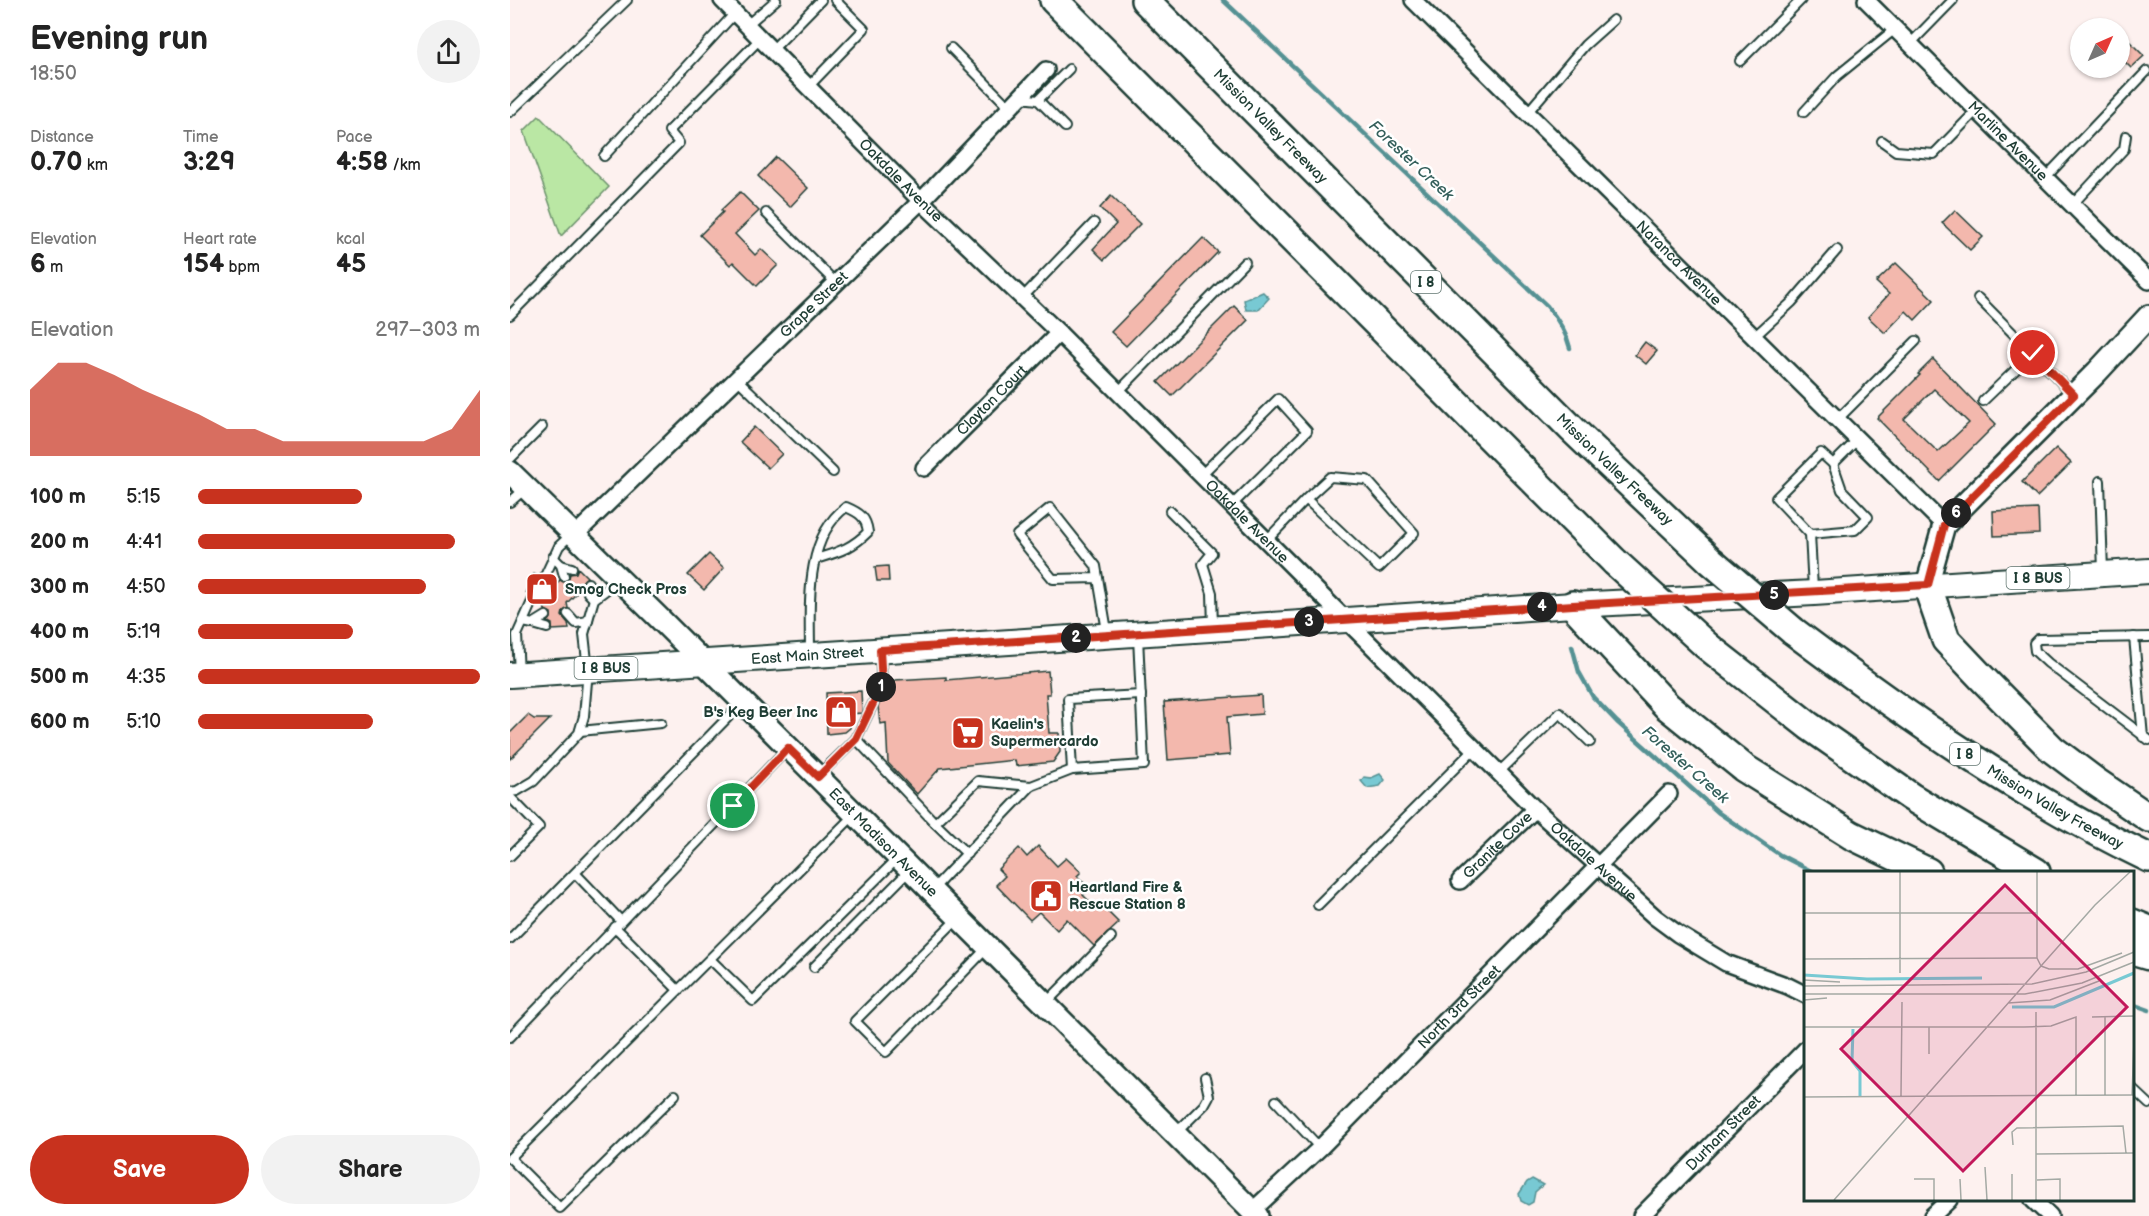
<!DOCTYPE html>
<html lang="en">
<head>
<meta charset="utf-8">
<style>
	body { margin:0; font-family:"Balsamiq Sans",sans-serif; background:#f2f2f2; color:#222; height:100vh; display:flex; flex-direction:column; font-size:22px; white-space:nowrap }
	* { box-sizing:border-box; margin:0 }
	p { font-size:20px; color:#767676 }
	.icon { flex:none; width:33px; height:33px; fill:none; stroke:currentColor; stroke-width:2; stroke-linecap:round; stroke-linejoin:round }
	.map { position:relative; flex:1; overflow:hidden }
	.sheet { display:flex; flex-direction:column; background:#fff; width:510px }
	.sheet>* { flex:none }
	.needle { width:39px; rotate:45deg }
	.buttons { position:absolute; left:1560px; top:18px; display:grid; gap:12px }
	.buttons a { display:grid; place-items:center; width:60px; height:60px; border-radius:50%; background:#fff; box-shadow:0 2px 4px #0004; font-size:30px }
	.pin { position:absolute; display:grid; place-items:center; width:51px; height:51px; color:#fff; margin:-26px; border:3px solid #fff; border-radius:50%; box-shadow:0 2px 6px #0007 }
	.km { position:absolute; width:30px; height:30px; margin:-15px; border-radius:50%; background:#222; color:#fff; font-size:16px; line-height:30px; text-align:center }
	.round { display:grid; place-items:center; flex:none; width:63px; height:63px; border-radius:32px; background:#f2f2f2 }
	.overview { display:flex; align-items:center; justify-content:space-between; height:102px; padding:0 30px }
	h1 { font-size:33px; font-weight:600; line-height:45px }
	.stats { display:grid; grid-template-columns:repeat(3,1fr); gap:9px; height:102px; padding:6px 30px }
	.stats div { display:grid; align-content:center }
	.stats b { font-size:26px; font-weight:600 }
	.stats small { font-size:16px; font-weight:400 }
	.stats p { font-size:16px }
	.chart { height:168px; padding:12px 30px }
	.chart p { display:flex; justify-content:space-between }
	.chart svg { width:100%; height:108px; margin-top:6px; fill:#c8321e; opacity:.7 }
	.primary-button { display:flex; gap:12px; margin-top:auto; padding:12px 30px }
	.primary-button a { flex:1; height:69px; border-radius:36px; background:#c8321e; color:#fff; font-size:24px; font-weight:600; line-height:69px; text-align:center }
	.primary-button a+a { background:#f2f2f2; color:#222 }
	ul { padding:0 30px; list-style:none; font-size:20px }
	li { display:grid; grid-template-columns:96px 72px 1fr; align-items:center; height:45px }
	li i { height:15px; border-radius:8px; background:#c8321e }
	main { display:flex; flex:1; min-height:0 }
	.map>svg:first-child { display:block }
</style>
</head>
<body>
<main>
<section class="sheet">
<div class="overview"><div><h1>Evening run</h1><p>18:50</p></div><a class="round"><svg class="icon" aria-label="share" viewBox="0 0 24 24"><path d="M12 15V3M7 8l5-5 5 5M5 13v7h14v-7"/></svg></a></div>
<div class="stats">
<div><p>Distance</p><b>0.70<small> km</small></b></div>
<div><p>Time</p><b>3:29</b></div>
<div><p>Pace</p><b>4:58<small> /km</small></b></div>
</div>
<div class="stats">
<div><p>Elevation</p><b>6<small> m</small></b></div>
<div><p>Heart rate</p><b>154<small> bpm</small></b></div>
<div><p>kcal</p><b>45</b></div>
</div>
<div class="chart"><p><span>Elevation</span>297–303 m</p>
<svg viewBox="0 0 160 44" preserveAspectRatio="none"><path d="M0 44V17L10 6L20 6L30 11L40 17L50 22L60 27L70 33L80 33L90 38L100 38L110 38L120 38L130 38L140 38L150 33L160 17V44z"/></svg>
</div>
<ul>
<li><b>100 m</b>5:15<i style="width:58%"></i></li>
<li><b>200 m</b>4:41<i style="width:91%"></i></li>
<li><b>300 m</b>4:50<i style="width:81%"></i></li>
<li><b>400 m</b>5:19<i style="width:55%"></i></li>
<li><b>500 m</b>4:35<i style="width:100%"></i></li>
<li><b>600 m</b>5:10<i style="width:62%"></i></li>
</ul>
<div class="primary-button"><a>Save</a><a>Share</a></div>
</section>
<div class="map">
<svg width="1639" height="1216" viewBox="0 0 1639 1216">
	<rect width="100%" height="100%" fill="#fdf1ef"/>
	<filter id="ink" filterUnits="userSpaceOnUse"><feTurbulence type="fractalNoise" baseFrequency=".0167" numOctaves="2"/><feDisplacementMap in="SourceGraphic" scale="12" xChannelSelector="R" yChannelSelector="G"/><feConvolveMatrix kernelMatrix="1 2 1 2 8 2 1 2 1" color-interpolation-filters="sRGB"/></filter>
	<g filter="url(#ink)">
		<path fill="#bae7a4" stroke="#6c926c" stroke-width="1.5" d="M 29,116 L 99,187 L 51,236 L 14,131 Z"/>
		<g fill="#78c9d3" stroke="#549193" stroke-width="1.5">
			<path d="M 753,292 L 759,298 L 748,310 L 736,310 L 734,300 Z"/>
			<path d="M 870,774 L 875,780 L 870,786 L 857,788 L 851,781 L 854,777 L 861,778 Z"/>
			<path d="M 1022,1179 L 1033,1185 L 1025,1192 L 1023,1202 L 1018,1205 L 1011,1201 L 1009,1194 L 1017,1182 Z"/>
		</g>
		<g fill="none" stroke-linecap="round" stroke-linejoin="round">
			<g stroke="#549193" stroke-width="4.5">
				<path d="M 713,0 L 1037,306 C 1048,319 1056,331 1060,348"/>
				<path d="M 1062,646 L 1069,672 L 1083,697 L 1107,722 L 1209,813 L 1270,855 L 1303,872"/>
				<path d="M 1622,1004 L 1639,1010"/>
			</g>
		</g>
		<g fill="#f3b8ad" stroke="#1f3d34" stroke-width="1.5" fill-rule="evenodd">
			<path d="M 1610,32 L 1634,56 L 1621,68 L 1610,57 Z"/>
			<path d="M 266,157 L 298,188 L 280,207 L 248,176 Z"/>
			<path d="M 230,192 L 249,211 L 225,234 L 245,255 L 251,249 L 268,265 L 247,286 L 223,262 L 220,265 L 190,235 L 213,212 L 211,210 Z"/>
			<path d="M 601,196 L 630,224 L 594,260 L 583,249 L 606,224 L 590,208 Z"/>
			<path d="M 1445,210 L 1473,237 L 1460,250 L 1432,223 Z"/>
			<path d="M 693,238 L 708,252 L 616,346 L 601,332 Z"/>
			<path d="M 1386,263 L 1424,300 L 1405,320 L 1396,311 L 1375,333 L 1358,317 L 1379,294 L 1366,282 Z"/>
			<path d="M 724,306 L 738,320 L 662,396 L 648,382 Z"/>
			<path d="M 1135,342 L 1147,351 L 1136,364 L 1125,355 Z"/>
			<path d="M 1423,359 L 1486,424 L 1429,481 L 1367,418 L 1410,375 L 1408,374 ZM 1424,389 L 1459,423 L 1428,452 L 1394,419 Z"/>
			<path d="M 244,427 L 272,454 L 258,468 L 230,442 Z"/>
			<path d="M 1546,448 L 1561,463 L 1527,497 L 1512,482 Z"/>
			<path d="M 1528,509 L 1529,534 L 1484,536 L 1483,511 Z"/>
			<path d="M 199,554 L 214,568 L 194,590 L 178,575 Z"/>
			<path d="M 378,566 L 379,581 L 367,581 L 365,567 Z"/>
			<path d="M 68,568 L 77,577 L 73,581 L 72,588 L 57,603 L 58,608 L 53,612 L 52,616 L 58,623 L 59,629 L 42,630 L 42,624 L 38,622 L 41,618 L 41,613 L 35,610 L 33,601 L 30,599 L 29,594 L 24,591 L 19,594 L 16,593 L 24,574 L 28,576 L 29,581 L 32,584 L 39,581 L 46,584 L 50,580 L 53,582 L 58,581 L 60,574 L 66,573 Z"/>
			<path d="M 538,671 L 540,694 L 536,694 L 539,733 L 549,733 L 550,752 L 543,762 L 506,766 L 505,760 L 430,768 L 407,794 L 378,763 L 376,723 L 370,724 L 368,706 L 371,701 L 376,701 L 375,692 L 385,680 L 436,677 L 436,680 Z"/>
			<path d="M 351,691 L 352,713 L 339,714 L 340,728 L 335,732 L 317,734 L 316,693 Z"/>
			<path d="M 751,695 L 752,714 L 717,717 L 720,755 L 658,760 L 654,702 Z"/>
			<path d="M 18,715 L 24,719 L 40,719 L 0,759 L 0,733 Z"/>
			<path d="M 528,846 L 547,866 L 556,858 L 571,872 L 567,876 L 580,889 L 573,895 L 590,912 L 594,908 L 609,923 L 584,946 L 557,919 L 547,930 L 529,912 L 520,920 L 486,885 L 495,876 L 488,869 L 509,848 L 517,857 Z"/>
		</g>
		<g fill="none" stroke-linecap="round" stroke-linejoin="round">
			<g stroke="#1f3d34" stroke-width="12">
				<g id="lane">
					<path d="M 237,25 L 266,0"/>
					<path d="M 1400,44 L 1443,0"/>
					<path d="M 441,48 L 500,108"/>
					<path d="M 262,50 L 311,0"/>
					<path d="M 1230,61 L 1291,0"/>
					<path d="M 298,87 L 354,29 L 325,0"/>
					<path d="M 511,98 L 528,100 L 555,127"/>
					<path d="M 528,100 L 559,69"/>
					<path d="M 0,112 L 117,0"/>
					<path d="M 1294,112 L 1327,76 L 1385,29"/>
					<path d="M 1017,113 L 1075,45 L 1103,20"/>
					<path d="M 1372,141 L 1386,151 L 1424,154 L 1467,110"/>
					<path d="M 94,156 L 225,13"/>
					<path d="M 1535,178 L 1637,71"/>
					<path d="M 1562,205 L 1614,149 L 1616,136"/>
					<path d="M 256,213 L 326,283"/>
					<path d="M 512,298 L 584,223"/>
					<path d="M 1468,298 L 1562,393"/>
					<path d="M 0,315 L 169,143 L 159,131 L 250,39"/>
					<path d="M 1244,337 L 1282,302 L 1327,250"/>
					<path d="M 227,379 L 323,472"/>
					<path d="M 608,392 L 735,262"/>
					<path d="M 1473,401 L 1523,353"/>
					<path d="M 1327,420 L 1406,341"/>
					<path d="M 0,459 L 32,427"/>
					<path d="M 691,475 L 768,399 L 797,431 L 722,505"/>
					<path d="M 1590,481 L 1593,572"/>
					<path d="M 0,502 L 15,489"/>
					<path d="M 660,511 L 702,553 L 693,564 L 702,593 L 703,627"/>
					<path d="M 1300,534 L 1345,530 L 1358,517 L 1332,490 L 1323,464"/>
					<path d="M 757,540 L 796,499 L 820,477 L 857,480 L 904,533 L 869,568 L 796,499"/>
					<path d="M 43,557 L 51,565 L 62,568"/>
					<path d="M 51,565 L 54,576"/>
					<path d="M 34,578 L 49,546 L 62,534"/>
					<path d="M 588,578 L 543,579 L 507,535 L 540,508 L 586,566 L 597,631"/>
					<path d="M 78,583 L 78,593 L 84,599"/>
					<path d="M 1303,589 L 1300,534 L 1266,498 L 1311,453 L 1323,464 L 1347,440"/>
					<path d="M 58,614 L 66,623 L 78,621"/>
					<path d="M 13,622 L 23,624 L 36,616"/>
					<path d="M 23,624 L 37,628"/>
					<path d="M 1624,637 L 1633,737"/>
					<path d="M 1639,637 L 1528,639 L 1524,643 L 1525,651 L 1538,663 L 1639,740"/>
					<path d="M 370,652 L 372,685 L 346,739 L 425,823"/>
					<path d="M 300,653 C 300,606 294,538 336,507 C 350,513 356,517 358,532 C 341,549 328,552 306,559"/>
					<path d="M 9,673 L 7,635 L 24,597"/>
					<path d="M 70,731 L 151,723"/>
					<path d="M 562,770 L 558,699 L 631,695"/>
					<path d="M 989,772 L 1050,713 L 1080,742"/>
					<path d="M 308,776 L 346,739"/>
					<path d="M 0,792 L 7,791 L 24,781 L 69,733 L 74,716 L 78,670 L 74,634 L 84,599 L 108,581"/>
					<path d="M 0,797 L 29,827 L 0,856"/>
					<path d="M 457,854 L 425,823 L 468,781 L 521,786"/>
					<path d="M 66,874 L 111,921"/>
					<path d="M 422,890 L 521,786 L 562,770 L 634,765 L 628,637"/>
					<path d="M 808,905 L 965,748"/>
					<path d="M 447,919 L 345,1021 L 376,1052 L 477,948"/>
					<path d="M 105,927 L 168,990"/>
					<path d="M 0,939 L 232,703"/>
					<path d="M 200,959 L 243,1001 L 387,859"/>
					<path d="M 304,967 L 399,871"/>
					<path d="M 536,1003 L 601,937"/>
					<path d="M 0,1037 L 277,749"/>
					<path d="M 1622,1088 L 1639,1104"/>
					<path d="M 766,1101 L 810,1148"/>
					<path d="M 666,1133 L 694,1105 L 699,1096 L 695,1078"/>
					<path d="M 0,1158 L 343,816"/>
					<path d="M 0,1158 L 50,1208 L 165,1095"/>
				</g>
			</g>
			<g stroke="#1f3d34" stroke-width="20">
				<g id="street">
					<path id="s1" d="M 212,0 L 411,201 L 549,333 L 1025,809 L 1145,917 L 1168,934 L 1216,963 L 1278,986 L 1296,995"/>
					<path id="s2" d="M 903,0 L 1434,525"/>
					<path id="s3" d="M 1356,0 L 1639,281"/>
					<path id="s4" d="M 414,468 L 549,333"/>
					<path id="s5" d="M 65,535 L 411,201 L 536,70"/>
					<path id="s6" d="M 950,881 L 1025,809"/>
					<path d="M 1523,1200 L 1540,1216"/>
					<path id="s7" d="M 742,1211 L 810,1148 L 1159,794"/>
					<path id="s8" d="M 1131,1216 L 1296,1049"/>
					<path d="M 1422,1216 L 1439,1200"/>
				</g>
			</g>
			<g stroke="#1f3d34" stroke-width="26">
				<g id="secondary">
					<path id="s9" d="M 0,472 L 150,619 L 747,1216"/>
					<path d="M 1417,585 L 1434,525 L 1587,372 L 1639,316"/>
				</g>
			</g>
			<g stroke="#1f3d34" stroke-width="28">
				<g id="primary">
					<path id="s10" d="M 0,675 L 1063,605 L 1304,593 L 1639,571"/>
				</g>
			</g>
			<g stroke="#1f3d34" stroke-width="32">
				<g id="highway">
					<path d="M 544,0 L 1105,562"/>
					<path id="s11" d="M 635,0 L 1063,430 L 1201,561"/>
					<path d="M 1417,585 L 1436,640 L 1472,678 L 1542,749 L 1586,782 L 1639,818"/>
					<path d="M 1063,605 L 1157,706 L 1234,768 L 1341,835 L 1418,872"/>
					<path id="s12" d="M 1283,631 C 1396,716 1511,797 1639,858"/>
					<path d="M 1197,646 L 1299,726 L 1401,797 L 1526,872"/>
					<path d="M 1622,923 L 1639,930"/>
					<path d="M 1622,951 L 1639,956"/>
				</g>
			</g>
			<use href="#lane" stroke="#fff" stroke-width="8"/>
			<use href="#street" stroke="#fff" stroke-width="15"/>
			<use href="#secondary" stroke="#fff" stroke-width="21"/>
			<use href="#primary" stroke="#fff" stroke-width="24"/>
			<use href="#highway" stroke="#fff" stroke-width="27"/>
			<g stroke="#1f3d34" stroke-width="32" stroke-linecap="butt">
				<g id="highway-bridge">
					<path d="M 1201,561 L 1283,631"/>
					<path d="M 1105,562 L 1197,646"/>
				</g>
			</g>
			<use href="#highway-bridge" stroke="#fff" stroke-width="27"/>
		</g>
	</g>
	<g fill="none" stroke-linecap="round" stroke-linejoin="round" filter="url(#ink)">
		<g stroke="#fff" stroke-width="12">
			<path id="route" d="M 223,806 L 278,748 L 308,777 L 346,739 L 372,685 L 370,650 L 1063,605 L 1418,585 L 1434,525 L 1564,395 L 1523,353"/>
		</g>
		<use href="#route" stroke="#c8321e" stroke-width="8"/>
	</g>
	<defs>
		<g id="shop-square" transform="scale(1.725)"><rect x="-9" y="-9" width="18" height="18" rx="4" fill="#c8321e" stroke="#fff"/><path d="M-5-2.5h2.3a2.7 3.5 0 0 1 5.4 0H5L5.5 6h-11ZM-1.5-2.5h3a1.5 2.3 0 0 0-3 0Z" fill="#fff"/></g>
		<g id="supermarket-square" transform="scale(1.725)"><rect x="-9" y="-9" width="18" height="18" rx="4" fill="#c8321e" stroke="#fff"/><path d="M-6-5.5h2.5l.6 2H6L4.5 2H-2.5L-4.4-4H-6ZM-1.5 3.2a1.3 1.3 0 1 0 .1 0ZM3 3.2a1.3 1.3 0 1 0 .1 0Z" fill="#fff"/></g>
		<g id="civic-square" transform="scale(1.725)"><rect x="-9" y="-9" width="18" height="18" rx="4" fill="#c8321e" stroke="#fff"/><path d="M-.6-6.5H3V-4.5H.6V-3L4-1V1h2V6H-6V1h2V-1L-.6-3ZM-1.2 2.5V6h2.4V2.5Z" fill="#fff"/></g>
	</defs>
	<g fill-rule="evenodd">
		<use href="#shop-square" x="32" y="589"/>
		<use href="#shop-square" x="331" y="712"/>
		<use href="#supermarket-square" x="458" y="733"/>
		<use href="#civic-square" x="536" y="896"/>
	</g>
	<g text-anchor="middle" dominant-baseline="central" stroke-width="5" stroke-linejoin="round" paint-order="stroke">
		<g fill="#fff" stroke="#627771" stroke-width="1.5">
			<rect x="901" y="271" width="30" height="22" rx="4.5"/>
			<rect x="1496.5" y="567" width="63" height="22" rx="4.5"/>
			<rect x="64.5" y="657" width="63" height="22" rx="4.5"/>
			<rect x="1440" y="743" width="30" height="22" rx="4.5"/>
		</g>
		<g font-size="14" font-weight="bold" fill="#1f3d34">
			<text x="916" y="282">I 8</text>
			<text x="1528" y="578">I 8 BUS</text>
			<text x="96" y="668">I 8 BUS</text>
			<text x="1455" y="754">I 8</text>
		</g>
		<g font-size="15" fill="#1f3d34" stroke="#fff">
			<text stroke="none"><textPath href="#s11" startOffset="178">Mission Valley Freeway</textPath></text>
			<text stroke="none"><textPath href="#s3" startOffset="200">Marline Avenue</textPath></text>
			<text stroke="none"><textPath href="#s1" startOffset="254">Oakdale Avenue</textPath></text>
			<text stroke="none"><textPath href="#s2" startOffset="374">Naranca Avenue</textPath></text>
			<text stroke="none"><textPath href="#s5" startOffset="332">Grape Street</textPath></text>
			<text stroke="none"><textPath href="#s4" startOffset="96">Clayton Court</textPath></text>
			<text stroke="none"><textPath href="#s11" startOffset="664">Mission Valley Freeway</textPath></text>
			<text stroke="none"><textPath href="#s1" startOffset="740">Oakdale Avenue</textPath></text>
			<text stroke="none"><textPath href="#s10" startOffset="298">East Main Street</textPath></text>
			<text stroke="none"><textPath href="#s12" startOffset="316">Mission Valley Freeway</textPath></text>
			<text stroke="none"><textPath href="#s9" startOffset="526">East Madison Avenue</textPath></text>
			<text stroke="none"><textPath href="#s6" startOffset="52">Granite Cove</textPath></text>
			<text stroke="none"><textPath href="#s1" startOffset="1226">Oakdale Avenue</textPath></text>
			<text stroke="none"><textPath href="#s7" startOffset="291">North 3rd Street</textPath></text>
			<text stroke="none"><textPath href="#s8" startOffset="117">Durham Street</textPath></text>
		</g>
		<g font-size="15" font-weight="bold" fill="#1f3d34" stroke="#fff" text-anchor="start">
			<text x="55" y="589">Smog Check Pros</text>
			<text x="308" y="712" text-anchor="end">B's Keg Beer Inc</text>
			<text x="481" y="724">Kaelin's<tspan x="481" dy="17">Supermercardo</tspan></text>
			<text x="559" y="887">Heartland Fire &amp;<tspan x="559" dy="17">Rescue Station 8</tspan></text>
		</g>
		<g font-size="16" font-style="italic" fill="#35605c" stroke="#fff">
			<text transform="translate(901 161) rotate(43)">Forester Creek</text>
			<text transform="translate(1175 765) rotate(41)">Forester Creek</text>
		</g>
	</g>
	<g transform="translate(1294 871)">
		<rect width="330" height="330" fill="#fdf1ef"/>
		<path fill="none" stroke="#78c9d3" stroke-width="3" d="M 0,104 L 63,108 L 178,107M 208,136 L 250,136 L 330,102M 49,158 L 48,190 L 56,200 L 56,225"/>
		<path fill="none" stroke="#a4a9a4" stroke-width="1.5" d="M 233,1 L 233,87 L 237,95M 0,42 L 232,42M 0,88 L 233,87M 237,95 L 245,98 L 274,98 L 318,82M 96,102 L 96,1M 0,109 L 36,111M 0,115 L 228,113 L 282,101 L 330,81M 0,123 L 221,123 L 278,112 L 330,91M 0,129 L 23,127M 204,132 L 246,129 L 295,110M 288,146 L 330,145M 301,146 L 301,225M 0,156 L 220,156 L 247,155 L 272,146 L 272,225M 125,183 L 125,156M 97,225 L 98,131M 328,225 L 330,169M 0,226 L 330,224M 209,274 L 208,261 L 213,257 L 319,255 L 322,282M 232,283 L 330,282M 181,296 L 183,329M 110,308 L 130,308 L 130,329M 156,308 L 157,329M 233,309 L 256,308 L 256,329M 30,329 L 291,34 L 326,1M 208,329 L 208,303M 232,329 L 232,141"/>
		<path fill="#c2185b" fill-opacity="0.15" stroke="#c2185b" stroke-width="3" d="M 201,14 L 323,136 L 159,300 L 37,178 Z"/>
		<rect width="330" height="330" fill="none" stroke="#1f3d34" stroke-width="3"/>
	</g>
</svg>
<div class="buttons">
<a><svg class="needle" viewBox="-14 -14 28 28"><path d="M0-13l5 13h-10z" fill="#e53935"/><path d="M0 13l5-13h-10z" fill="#767676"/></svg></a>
</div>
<div class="pin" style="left:223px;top:806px;background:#1e9e55"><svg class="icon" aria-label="arrive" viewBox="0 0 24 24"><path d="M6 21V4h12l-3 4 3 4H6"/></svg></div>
<div class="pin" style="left:1523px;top:353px;background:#d93025"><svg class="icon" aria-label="check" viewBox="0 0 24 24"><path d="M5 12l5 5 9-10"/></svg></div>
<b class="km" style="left:371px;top:687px">1</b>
<b class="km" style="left:566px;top:638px">2</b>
<b class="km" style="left:799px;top:622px">3</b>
<b class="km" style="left:1032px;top:607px">4</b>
<b class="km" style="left:1264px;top:595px">5</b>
<b class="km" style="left:1446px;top:513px">6</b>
</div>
</main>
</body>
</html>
